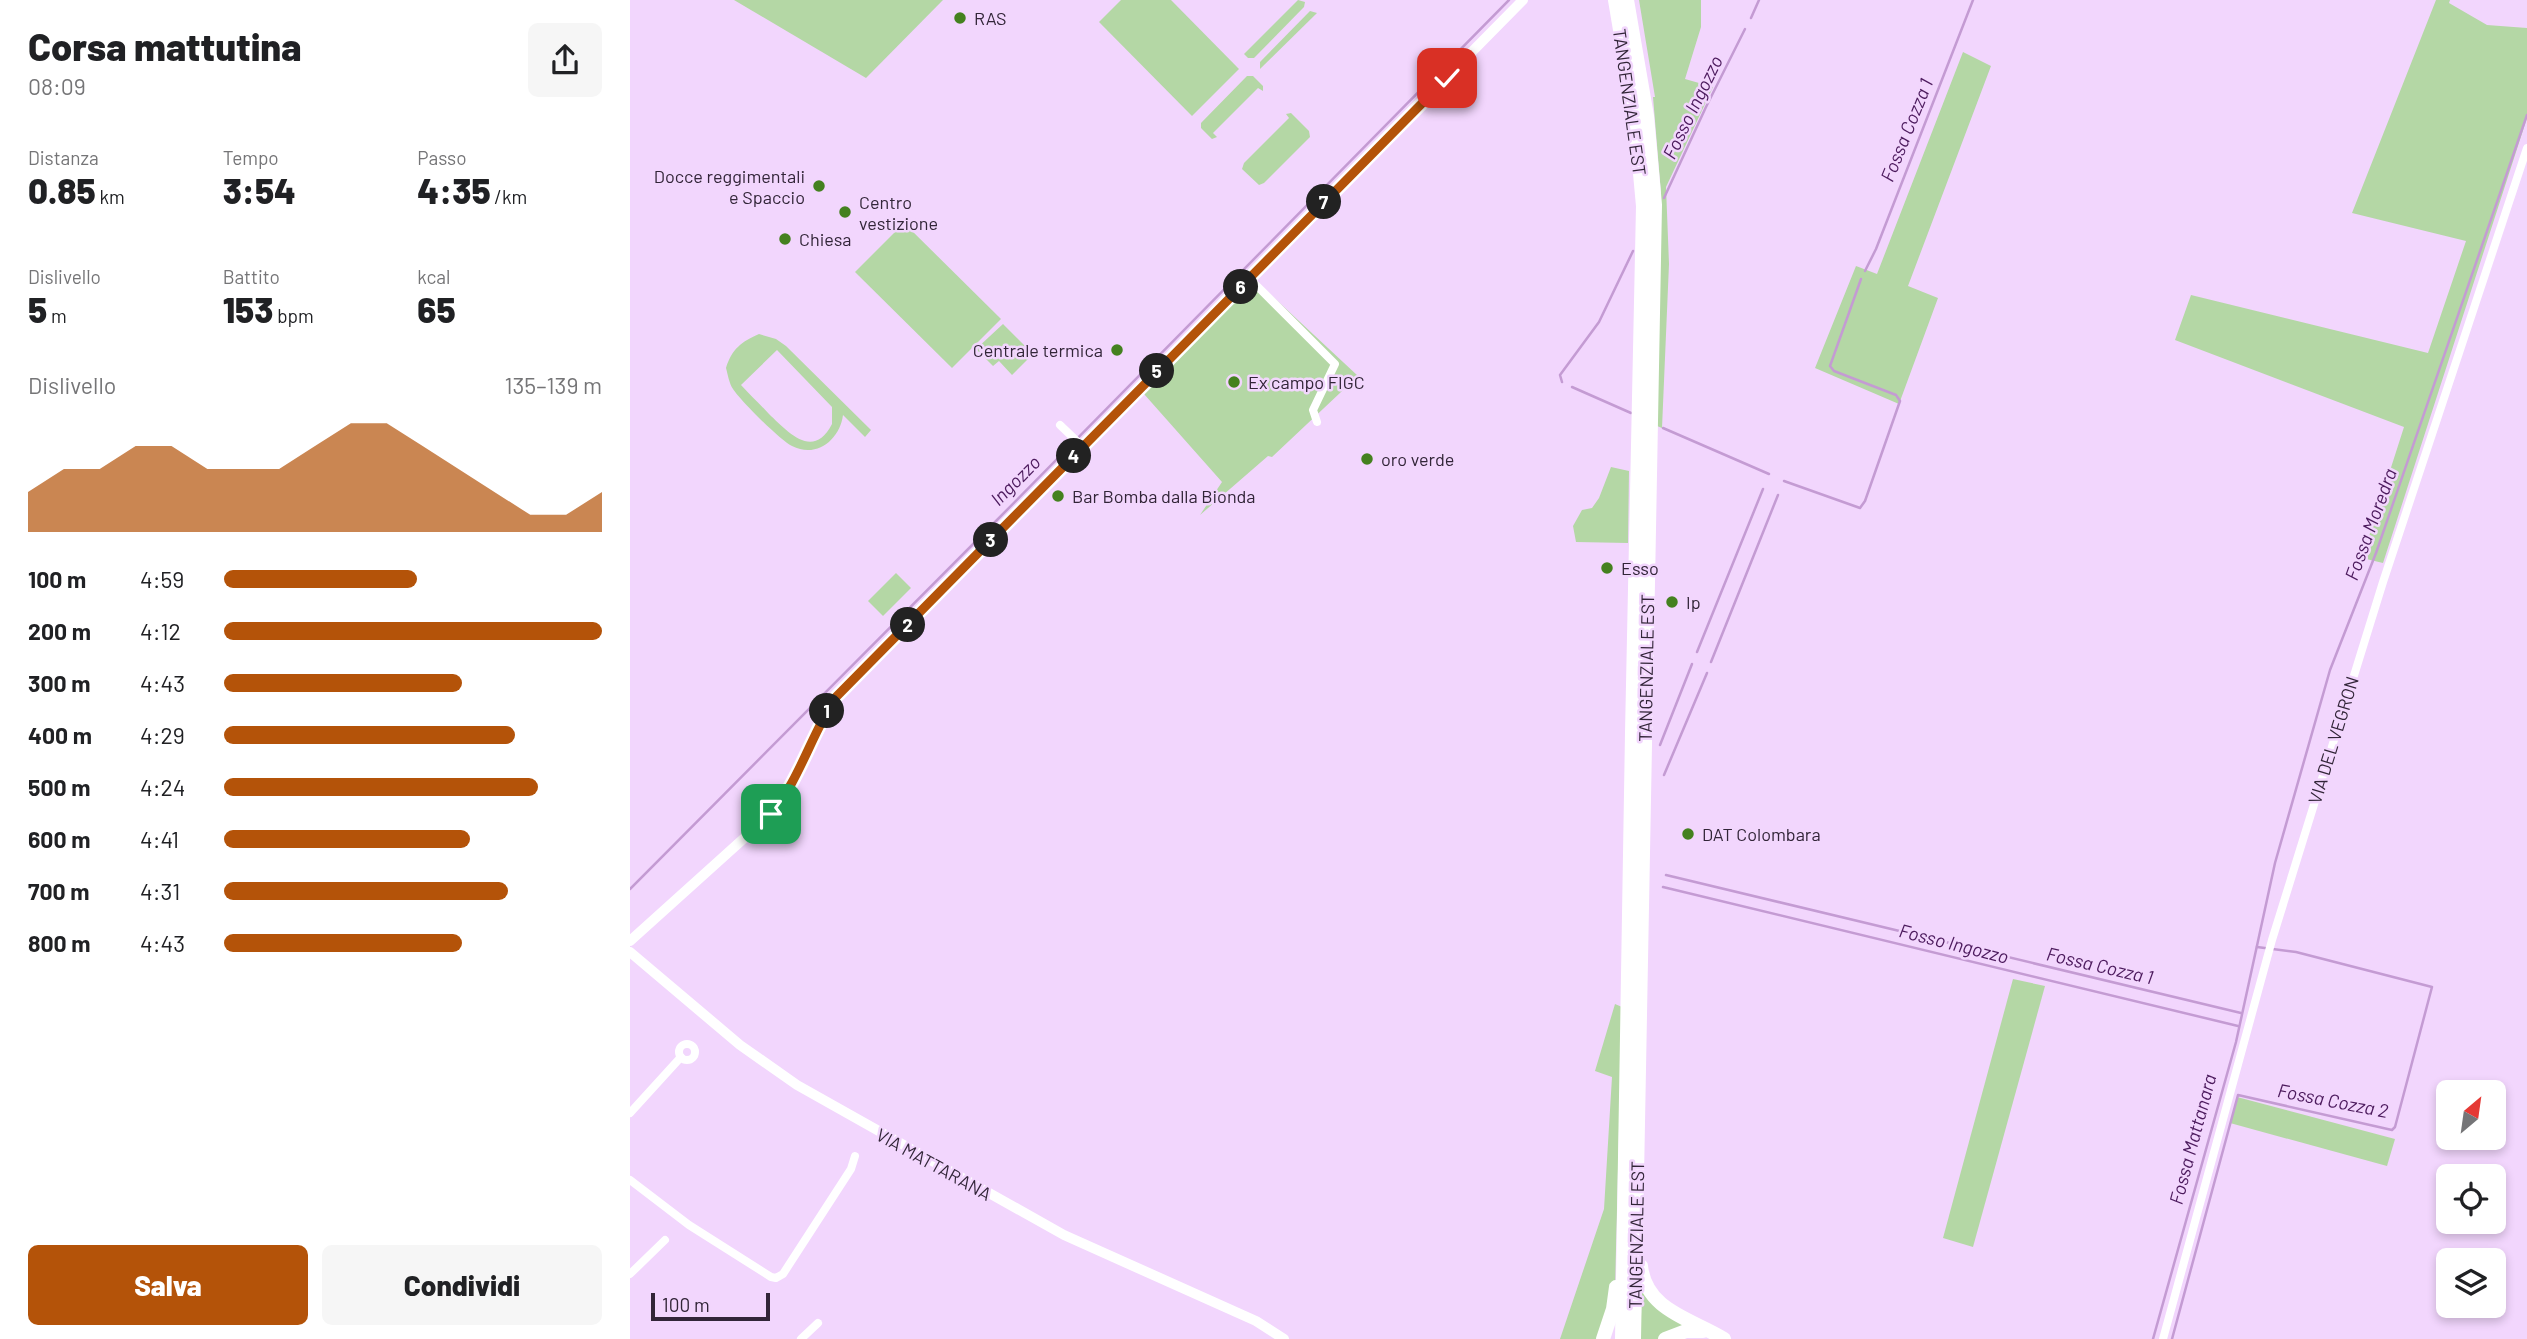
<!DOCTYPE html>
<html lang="it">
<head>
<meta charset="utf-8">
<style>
	body { margin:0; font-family:Barlow,sans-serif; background:#f6f6f6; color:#202124; height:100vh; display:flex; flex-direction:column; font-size:26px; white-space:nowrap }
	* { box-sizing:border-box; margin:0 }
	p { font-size:23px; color:#757577 }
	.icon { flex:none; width:38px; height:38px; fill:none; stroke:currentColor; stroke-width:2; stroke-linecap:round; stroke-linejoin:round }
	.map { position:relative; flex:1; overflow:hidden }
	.details { display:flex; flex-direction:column; background:#fff; width:630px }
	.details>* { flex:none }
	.needle { width:46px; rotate:29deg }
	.buttons { position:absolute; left:1806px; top:1080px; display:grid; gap:14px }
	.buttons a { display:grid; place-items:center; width:70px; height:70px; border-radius:10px; background:#fff; box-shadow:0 4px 10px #0003; font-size:35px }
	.scale { position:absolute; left:21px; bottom:18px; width:119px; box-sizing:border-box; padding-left:7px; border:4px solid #322538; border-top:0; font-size:19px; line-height:24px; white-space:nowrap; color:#322538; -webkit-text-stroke:5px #f2d6fd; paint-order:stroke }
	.pin { position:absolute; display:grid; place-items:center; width:60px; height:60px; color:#fff; margin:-30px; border-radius:14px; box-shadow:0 4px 10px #0006 }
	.km { position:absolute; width:35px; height:35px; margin:-18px; border-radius:50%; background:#222; color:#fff; font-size:19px; line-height:35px; text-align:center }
	.round { display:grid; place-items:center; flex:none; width:74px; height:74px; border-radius:10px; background:#f6f6f6 }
	.head { display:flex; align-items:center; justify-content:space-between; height:119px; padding:0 28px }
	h1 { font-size:38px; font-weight:800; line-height:52px }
	.stats { display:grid; grid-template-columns:repeat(3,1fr); gap:10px; height:119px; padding:7px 28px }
	.stats div { display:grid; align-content:center }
	.stats b { font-size:35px; font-weight:800 }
	.stats small { font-size:19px; font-weight:400 }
	.stats p { font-size:19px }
	.chart { height:196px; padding:14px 28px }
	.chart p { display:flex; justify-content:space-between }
	.chart svg { width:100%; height:126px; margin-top:7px; fill:#b45309; opacity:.7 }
	.action { display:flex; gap:14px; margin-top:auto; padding:14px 28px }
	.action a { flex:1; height:80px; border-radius:10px; background:#b45309; color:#fff; font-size:28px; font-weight:800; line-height:80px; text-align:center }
	.action a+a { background:#f6f6f6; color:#202124 }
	ul { padding:0 28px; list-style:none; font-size:23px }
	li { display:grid; grid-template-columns:112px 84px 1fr; align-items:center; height:52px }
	li i { height:18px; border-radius:9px; background:#b45309 }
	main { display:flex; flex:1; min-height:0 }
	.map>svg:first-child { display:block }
</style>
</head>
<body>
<main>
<section class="details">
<div class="head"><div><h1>Corsa mattutina</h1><p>08:09</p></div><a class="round"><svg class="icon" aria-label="share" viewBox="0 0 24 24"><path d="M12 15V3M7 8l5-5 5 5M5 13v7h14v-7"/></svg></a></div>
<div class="stats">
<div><p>Distanza</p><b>0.85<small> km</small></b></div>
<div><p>Tempo</p><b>3:54</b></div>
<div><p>Passo</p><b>4:35<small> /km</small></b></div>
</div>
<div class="stats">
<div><p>Dislivello</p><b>5<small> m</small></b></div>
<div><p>Battito</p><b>153<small> bpm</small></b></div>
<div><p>kcal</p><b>65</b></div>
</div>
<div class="chart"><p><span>Dislivello</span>135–139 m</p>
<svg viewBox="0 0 160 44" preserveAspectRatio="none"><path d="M0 44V30L10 22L20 22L30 14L40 14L50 22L60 22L70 22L80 14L90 6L100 6L110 14L120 22L130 30L140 38L150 38L160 30V44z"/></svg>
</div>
<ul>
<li><b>100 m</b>4:59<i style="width:51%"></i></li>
<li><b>200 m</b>4:12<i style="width:100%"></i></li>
<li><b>300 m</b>4:43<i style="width:63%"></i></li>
<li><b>400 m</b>4:29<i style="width:77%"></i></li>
<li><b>500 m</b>4:24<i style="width:83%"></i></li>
<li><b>600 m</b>4:41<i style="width:65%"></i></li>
<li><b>700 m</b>4:31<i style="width:75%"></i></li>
<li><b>800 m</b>4:43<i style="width:63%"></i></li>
</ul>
<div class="action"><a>Salva</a><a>Condividi</a></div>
</section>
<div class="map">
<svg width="1897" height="1339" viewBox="0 0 1897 1339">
	<rect width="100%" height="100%" fill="#f2d6fd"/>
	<g fill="#b4d7a5" fill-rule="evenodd">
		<path d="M 104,0 L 313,0 L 236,78 Z"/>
		<path d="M 491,0 L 541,0 L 609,69 L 562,116 L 469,22 Z"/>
		<path d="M 668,0 L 675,2 L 674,7 L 624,58 L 618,58 L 614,54 Z"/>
		<path d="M 1009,0 L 1071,0 L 1071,27 L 1055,79 L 1083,87 L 1036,187 L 1039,264 L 1032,428 L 1027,426 L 1031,193 L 1023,97 L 1025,97 Z"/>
		<path d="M 1806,0 L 1820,0 L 1819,3 L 1857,25 L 1897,28 L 1897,118 L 1753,563 L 1732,558 L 1774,427 L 1545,340 L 1561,295 L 1798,353 L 1836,241 L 1722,213 Z"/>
		<path d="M 680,11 L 687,13 L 630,69 L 630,62 Z"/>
		<path d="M 1333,52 L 1361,66 L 1278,286 L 1308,298 L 1269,404 L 1185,368 L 1226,266 L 1247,274 Z"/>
		<path d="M 617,76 L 623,76 L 633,86 L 633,91 L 628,88 L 583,133 L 587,137 L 582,139 L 571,128 L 571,123 Z"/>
		<path d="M 661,113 L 679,131 L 680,137 L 634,183 L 629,185 L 612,169 L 614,163 L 659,118 L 656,114 Z"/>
		<path d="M 274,223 L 371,319 L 322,368 L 225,272 Z"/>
		<path d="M 619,278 L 626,281 L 728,376 L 642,457 L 638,456 L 570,515 L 592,482 L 514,394 Z"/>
		<path d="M 373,324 L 403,354 L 382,375 L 369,361 L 363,366 L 346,349 Z"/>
		<path d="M 129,334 L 146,339 L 156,346 L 241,430 L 235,437 L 213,415 C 210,439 187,459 162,446 C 151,441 110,400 103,389 C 99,383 98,375 96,368 C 102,349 111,342 129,334 ZM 147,350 L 202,407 L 202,424 C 183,461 157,431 139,414 C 130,404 120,395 111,385 Z"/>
		<path d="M 981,467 L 999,471 L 998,543 L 946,542 L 943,526 L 952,510 L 962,508 L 969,498 Z"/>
		<path d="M 266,573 L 281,588 L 253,616 L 238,601 Z"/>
		<path d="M 1383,979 L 1415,986 L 1343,1247 L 1313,1238 Z"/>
		<path d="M 985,1004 L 992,1007 L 985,1290 L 971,1339 L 930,1339 L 974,1209 L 982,1077 L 965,1071 Z"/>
		<path d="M 1607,1097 L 1765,1139 L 1757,1166 L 1600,1123 Z"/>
		<path d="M 1012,1293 L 1016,1293 L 1053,1325 L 1028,1339 L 1010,1339 Z"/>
	</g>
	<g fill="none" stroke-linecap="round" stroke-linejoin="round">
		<g stroke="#c49bd3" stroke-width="2.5">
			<path d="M 1121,18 L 1129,0"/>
			<path d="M 1034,198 L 1076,107 L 1115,29"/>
			<path d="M 1235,271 L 1246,249 L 1343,0"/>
			<path d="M 932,382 L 930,375 L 969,322 L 1003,251"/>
			<path d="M 942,387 L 1001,413"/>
			<path d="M 1033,428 L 1139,474"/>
			<path d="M 1154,481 L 1230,508 L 1235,501 L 1270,401 L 1266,395 L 1204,371 L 1200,366 L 1231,279"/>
			<path d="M 1067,652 L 1133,489"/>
			<path d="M 1081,662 L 1148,495"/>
			<path d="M 1030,745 L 1062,664"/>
			<path d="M 1034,775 L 1077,673"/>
			<path d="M 1036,875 L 1611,1013"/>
			<path d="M 1033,887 L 1608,1026"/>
			<path d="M 0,889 L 368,519 L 879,0"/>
			<path d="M 1523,1339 L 1606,1042 L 1645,863 L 1700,670 L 1746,553 L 1897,115"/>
			<path d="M 1542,1339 L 1608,1095 L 1762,1130 L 1765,1127 L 1802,987 L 1666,952 L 1627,947"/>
		</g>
		<g stroke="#fff" stroke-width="8">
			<path d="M 619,278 L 705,364 L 683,410 L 687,422"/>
			<path d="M 430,425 L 453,447"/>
			<circle cx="57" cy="1052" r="8"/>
			<path d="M 0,1113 L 51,1057"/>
			<path d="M 0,1180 L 59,1225 L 141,1277 L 146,1278 L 153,1274 L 221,1169 L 225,1156"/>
			<path d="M 0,1274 L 35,1240"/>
			<path d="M 171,1339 L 188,1323"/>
			<path d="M 1533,1339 L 1642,940 L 1753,582 L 1897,148"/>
		</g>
		<g stroke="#fff" stroke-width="10">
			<path d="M 0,941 L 141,814 C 170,779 181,735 206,697 L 893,0"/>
			<path d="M 0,952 L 110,1045 L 167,1085 L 434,1235 L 626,1321 L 654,1339"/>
		</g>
		<g stroke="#fff" stroke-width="14">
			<path d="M 985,0 L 1005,119 L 1013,206 L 1002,733 L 992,1339"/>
			<path d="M 997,0 L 1017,116 L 1025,205 L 1004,1339"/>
			<path d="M 1011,1266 C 1016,1311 1062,1319 1094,1339"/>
			<path d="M 973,1339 L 983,1309 L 986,1287"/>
			<path d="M 1035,1339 L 1056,1331 L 1073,1331"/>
		</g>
	</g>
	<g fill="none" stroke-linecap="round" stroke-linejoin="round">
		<g stroke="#fff" stroke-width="14">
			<path id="route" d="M 141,814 C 170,779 181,735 206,697 L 817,78"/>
		</g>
		<use href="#route" stroke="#b45309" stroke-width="9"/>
	</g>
	<g fill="#44811f" stroke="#f2d6fd" stroke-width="2.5">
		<circle cx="330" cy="18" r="7"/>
		<circle cx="189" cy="186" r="7"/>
		<circle cx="215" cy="212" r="7"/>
		<circle cx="155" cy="239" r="7"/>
		<circle cx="487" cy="350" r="7"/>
		<circle cx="604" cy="382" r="7"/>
		<circle cx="737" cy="459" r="7"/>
		<circle cx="428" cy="496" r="7"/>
		<circle cx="977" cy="568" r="7"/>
		<circle cx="1042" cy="602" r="7"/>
		<circle cx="1058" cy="834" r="7"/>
	</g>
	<g text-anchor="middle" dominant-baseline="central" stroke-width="5" stroke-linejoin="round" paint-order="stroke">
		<g font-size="18" fill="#322538" stroke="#f2d6fd" text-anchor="start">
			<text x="344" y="18">RAS</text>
			<text x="175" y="176" text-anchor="end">Docce reggimentali<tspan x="175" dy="21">e Spaccio</tspan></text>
			<text x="229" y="202">Centro<tspan x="229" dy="21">vestizione</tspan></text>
			<text x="169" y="239">Chiesa</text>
			<text x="473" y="350" text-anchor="end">Centrale termica</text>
			<text x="618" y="382">Ex campo FIGC</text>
			<text x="751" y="459">oro verde</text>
			<text x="442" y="496">Bar Bomba dalla Bionda</text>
			<text x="991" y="568">Esso</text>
			<text x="1056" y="602">Ip</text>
			<text x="1072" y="834">DAT Colombara</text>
		</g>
		<g font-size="18" fill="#322538" stroke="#f2d6fd">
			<text transform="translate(1000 102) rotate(82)">TANGENZIALE EST</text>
			<text transform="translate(1016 668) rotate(-89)">TANGENZIALE EST</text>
			<text transform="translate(1703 740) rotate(-73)">VIA DEL VEGRON</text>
			<text transform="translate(304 1164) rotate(29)">VIA MATTARANA</text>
			<text transform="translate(1006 1235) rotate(-89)">TANGENZIALE EST</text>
		</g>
		<g font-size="19" font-style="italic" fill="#4c1a5d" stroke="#f2d6fd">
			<text transform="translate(1062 107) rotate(-64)">Fosso Ingozzo</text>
			<text transform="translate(1276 130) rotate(-68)">Fossa Cozza 1</text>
			<text transform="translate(385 480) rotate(-45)">Ingozzo</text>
			<text transform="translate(1740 524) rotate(-70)">Fossa Moredra</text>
			<text transform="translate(1324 943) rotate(14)">Fosso Ingozzo</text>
			<text transform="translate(1470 965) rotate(13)">Fossa Cozza 1</text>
			<text transform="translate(1703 1100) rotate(11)">Fossa Cozza 2</text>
			<text transform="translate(1562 1139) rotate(-75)">Fossa Mattanara</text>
		</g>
	</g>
</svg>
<div class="buttons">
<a><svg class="needle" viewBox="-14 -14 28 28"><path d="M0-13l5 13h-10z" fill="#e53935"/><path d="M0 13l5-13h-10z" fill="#757577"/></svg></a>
<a><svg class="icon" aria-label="locate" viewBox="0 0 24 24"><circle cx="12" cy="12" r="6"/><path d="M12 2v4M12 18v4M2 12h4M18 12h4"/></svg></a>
<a><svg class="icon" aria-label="layers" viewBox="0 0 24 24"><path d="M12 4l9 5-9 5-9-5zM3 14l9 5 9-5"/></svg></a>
</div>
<div class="scale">100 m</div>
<div class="pin" style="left:141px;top:814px;background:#1e9e55"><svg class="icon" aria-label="arrive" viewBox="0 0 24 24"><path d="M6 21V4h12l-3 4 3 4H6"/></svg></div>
<div class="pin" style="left:817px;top:78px;background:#d93025"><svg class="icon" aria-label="check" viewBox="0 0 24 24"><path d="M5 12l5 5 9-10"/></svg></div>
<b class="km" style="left:197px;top:711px">1</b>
<b class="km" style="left:278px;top:625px">2</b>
<b class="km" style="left:361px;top:540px">3</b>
<b class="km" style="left:444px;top:456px">4</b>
<b class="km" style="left:527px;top:371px">5</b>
<b class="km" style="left:611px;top:287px">6</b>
<b class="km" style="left:694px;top:202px">7</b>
</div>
</main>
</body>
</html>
